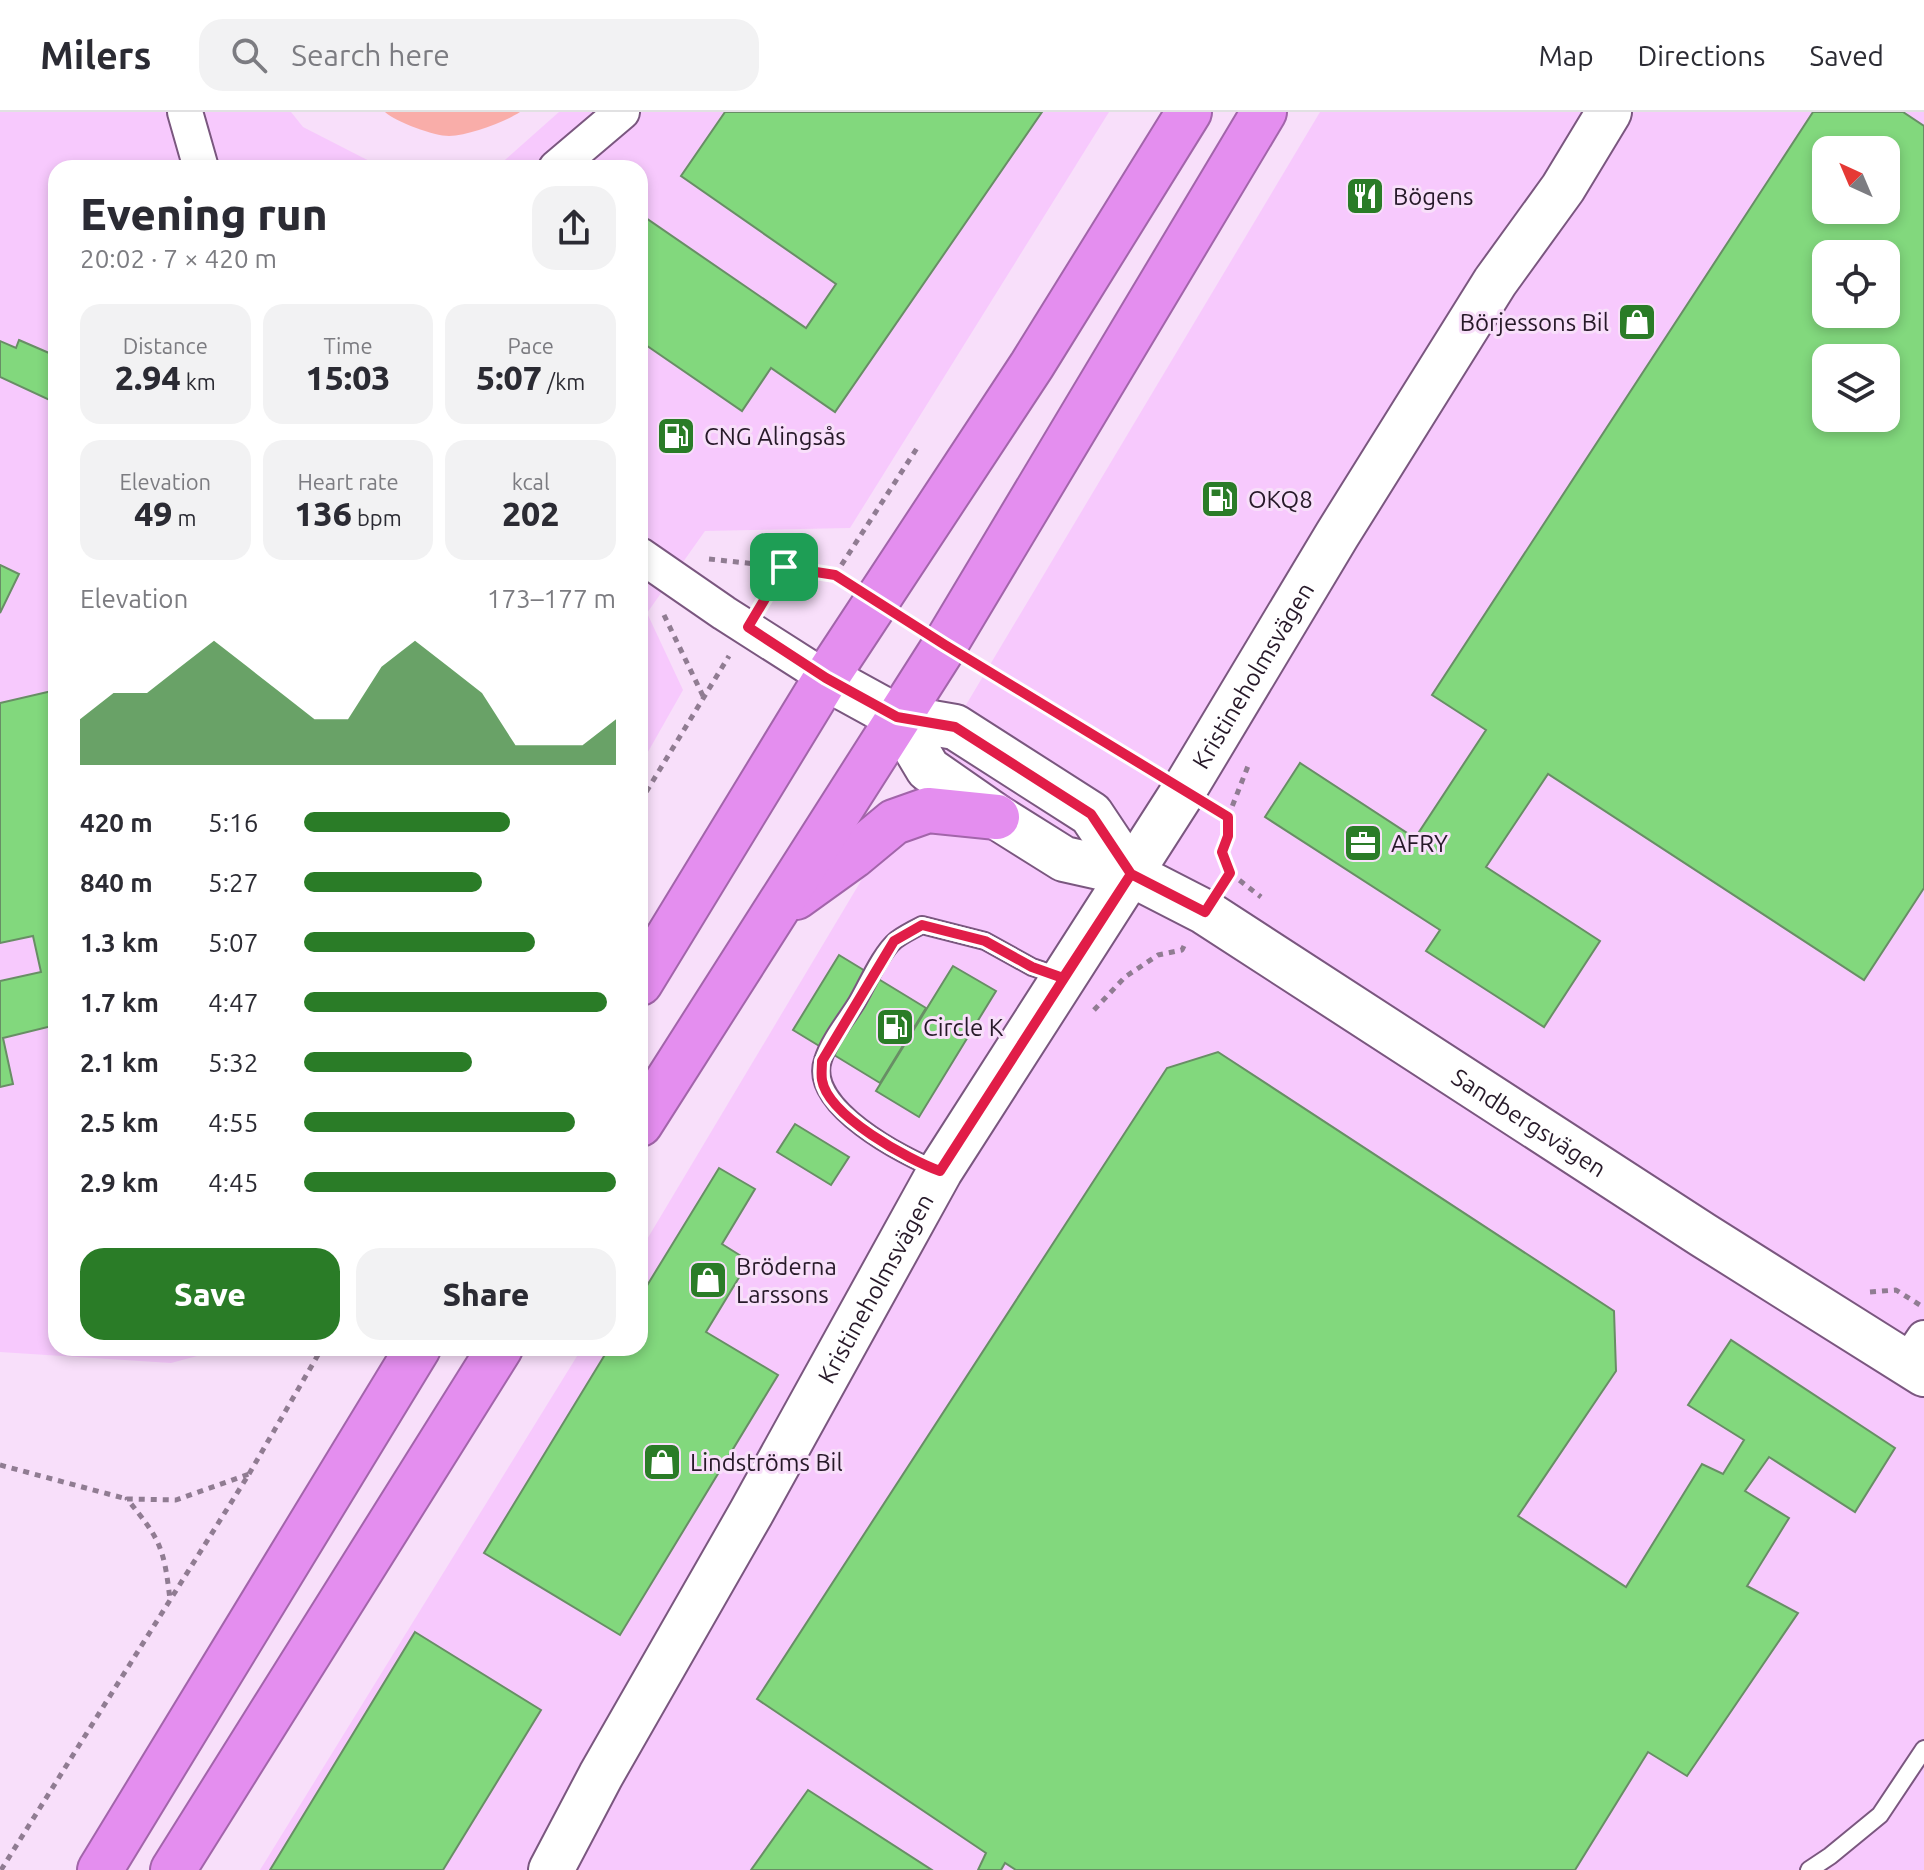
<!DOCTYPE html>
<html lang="en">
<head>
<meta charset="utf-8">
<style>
	body { margin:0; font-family:Ubuntu,sans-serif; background:#f2f2f3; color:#2b2b33; height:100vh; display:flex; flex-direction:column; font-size:30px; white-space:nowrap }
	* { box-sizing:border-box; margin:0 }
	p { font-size:26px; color:#7c7c81 }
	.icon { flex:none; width:44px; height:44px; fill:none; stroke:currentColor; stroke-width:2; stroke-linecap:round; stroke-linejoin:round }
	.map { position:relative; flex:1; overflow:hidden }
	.side { position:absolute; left:48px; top:48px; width:600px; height:1196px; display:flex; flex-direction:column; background:#fff; border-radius:24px; box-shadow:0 4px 12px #0003 }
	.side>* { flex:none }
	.needle { width:52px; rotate:316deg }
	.tools { position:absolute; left:1812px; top:24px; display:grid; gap:16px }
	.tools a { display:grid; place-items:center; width:88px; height:88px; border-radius:16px; background:#fff; box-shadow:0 4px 12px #0003; font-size:40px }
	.pin { position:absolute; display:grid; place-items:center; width:68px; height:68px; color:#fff; margin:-34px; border-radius:16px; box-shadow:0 4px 12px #0006 }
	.round { display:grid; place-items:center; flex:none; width:84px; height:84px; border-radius:24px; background:#f2f2f3 }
	.overview { display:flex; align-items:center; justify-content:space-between; height:136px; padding:0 32px }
	h1 { font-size:44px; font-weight:800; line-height:60px }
	.stats { display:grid; grid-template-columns:repeat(3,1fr); gap:12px; height:136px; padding:8px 32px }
	.stats div { display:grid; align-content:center; border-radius:20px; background:#f2f2f3; text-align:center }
	.stats b { font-size:34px; font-weight:800 }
	.stats small { font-size:22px; font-weight:400 }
	.stats p { font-size:22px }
	.chart { height:224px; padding:16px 32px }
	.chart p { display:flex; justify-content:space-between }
	.chart svg { width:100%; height:144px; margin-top:8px; fill:#2a7c27; opacity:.7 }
	.button { display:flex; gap:16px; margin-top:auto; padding:16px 32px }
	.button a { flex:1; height:92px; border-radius:24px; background:#2a7c27; color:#fff; font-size:32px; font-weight:800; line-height:92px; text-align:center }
	.button a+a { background:#f2f2f3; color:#2b2b33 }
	ul { padding:0 32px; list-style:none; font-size:26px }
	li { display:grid; grid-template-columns:128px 96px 1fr; align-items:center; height:60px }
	li i { height:20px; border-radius:10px; background:#2a7c27 }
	header { display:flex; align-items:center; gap:48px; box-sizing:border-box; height:112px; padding:0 40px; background:#fff; border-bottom:2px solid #e1e1e2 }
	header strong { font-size:38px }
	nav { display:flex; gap:44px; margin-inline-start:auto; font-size:28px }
	.search { width:560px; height:72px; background:#f2f2f3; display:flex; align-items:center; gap:20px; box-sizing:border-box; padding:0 28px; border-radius:24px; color:#7c7c81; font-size:30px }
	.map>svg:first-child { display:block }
</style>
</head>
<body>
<header>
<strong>Milers</strong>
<div class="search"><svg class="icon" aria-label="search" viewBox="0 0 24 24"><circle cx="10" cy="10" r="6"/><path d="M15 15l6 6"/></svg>Search here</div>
<nav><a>Map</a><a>Directions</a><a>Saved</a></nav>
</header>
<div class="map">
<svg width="1924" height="1758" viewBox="0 0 1924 1758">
	<rect width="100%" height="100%" fill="#f8dffa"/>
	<g fill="#f7c9fd" fill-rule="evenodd">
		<path d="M 0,0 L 291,0 L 303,15 L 383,56 L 56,56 L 56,1236 L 227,1236 L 171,1251 L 0,1240 Z"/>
		<path d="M 559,0 L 1109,0 L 850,416 L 705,419 L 647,501 L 683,578 L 640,654 L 640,56 L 496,56 Z"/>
		<path d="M 1320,0 L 1924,0 L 1924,1758 L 260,1758 L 582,1236 L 640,1236 L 640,1139 ZM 1826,38 L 1886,38 L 1886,98 L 1826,98 ZM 1826,142 L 1886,142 L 1886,202 L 1826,202 ZM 1826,246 L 1886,246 L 1886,306 L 1826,306 Z"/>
	</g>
	<path fill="#f9ada9" d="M 385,0 L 520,0 C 503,11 469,23 449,24 C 434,24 396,10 385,0 Z"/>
	<g fill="#82d87d" stroke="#688e65" stroke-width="2" fill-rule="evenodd">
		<path d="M 725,0 L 1042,0 L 835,300 L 771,256 L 742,299 L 640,229 L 640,102 L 806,216 L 836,172 L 681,64 Z"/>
		<path d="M 1813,0 L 1903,0 L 1924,14 L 1924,776 L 1864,868 L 1548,662 L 1486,755 L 1600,829 L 1544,915 L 1426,839 L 1440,818 L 1265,705 L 1300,651 L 1415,726 L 1486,618 L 1432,583 ZM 1826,38 L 1886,38 L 1886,98 L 1826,98 ZM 1826,142 L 1886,142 L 1886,202 L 1826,202 ZM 1826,246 L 1886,246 L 1886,306 L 1826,306 Z"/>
		<path d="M 19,228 L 56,244 L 56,291 L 0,265 L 0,229 L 16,236 Z"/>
		<path d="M 0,453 L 19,462 L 0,501 Z"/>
		<path d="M 56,578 L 56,913 L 3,926 L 13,972 L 0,975 L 0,869 L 41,860 L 33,824 L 0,831 L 0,591 Z"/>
		<path d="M 839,843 L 926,896 L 880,971 L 793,918 Z"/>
		<path d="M 953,854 L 996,879 L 919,1005 L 876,979 Z"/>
		<path d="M 1218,940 L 1614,1199 L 1616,1259 L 1518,1404 L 1626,1475 L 1702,1352 L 1723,1362 L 1744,1328 L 1688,1293 L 1731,1228 L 1895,1336 L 1855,1400 L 1769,1345 L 1745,1379 L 1789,1406 L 1747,1474 L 1798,1501 L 1687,1664 L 1648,1640 L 1575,1758 L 1016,1758 L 1005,1751 L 1001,1758 L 978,1758 L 986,1741 L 757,1587 L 1167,956 Z"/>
		<path d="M 795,1012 L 849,1045 L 831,1073 L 777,1040 Z"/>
		<path d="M 719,1056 L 755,1077 L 722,1132 L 749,1149 L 706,1220 L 778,1263 L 620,1523 L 484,1441 L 609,1236 L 640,1236 L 640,1185 Z"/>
		<path d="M 415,1520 L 541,1598 L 443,1758 L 270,1758 Z"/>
		<path d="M 808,1678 L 932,1758 L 751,1758 Z"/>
	</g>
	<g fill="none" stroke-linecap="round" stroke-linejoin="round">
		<g stroke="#7a577f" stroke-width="20">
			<g id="lane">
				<path d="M 938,1058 C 903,1045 807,994 823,948 C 829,928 846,908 857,890 C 867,873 881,840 896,828 C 904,822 914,817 922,813 L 985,829 L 1032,855 L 1062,865"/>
				<path d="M 1809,1758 L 1830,1744 L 1880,1703 L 1924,1637"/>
			</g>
		</g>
		<g stroke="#7a577f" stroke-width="38">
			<g id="street">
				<path d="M 185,0 L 201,56"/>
				<path d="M 556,56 L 622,0"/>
				<path d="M 640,443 L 724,501 L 826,566"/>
				<path d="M 1907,1251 L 1924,1226"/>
			</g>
		</g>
		<g stroke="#7a577f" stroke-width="48">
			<g id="secondary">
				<path d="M 826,566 L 897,605 L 955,615 L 1091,702 L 1131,762"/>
				<path id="s1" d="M 897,605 L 928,657 L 997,705 L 1064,747 L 1131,762 L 1205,800 L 1703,1123 L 1924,1262"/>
				<path id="s2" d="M 551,1758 L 601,1663 L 751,1401 L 940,1059 L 1184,678 L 1337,423 L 1495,170 L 1563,76 L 1609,0"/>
			</g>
		</g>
		<g stroke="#a265aa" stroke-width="48">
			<g id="highway">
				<path d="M 796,785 L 853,744 L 894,710 L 928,698 L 997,705"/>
				<path d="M 640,871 L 826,566 L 1032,253 L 1189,0"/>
				<path d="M 640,1012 L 945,533 L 1264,0"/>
				<path d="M 100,1758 L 418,1236"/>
				<path d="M 173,1758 L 500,1236"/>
			</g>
		</g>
		<g stroke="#907c92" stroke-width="5" stroke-dasharray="6 6" stroke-linecap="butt">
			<path d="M 709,447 L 784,455"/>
			<path d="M 835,463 L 919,333"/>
			<path d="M 764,488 L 784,455 L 835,463 L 845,469"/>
			<path d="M 664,503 L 703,584"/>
			<path d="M 978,554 L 1151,658"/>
			<path d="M 640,690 L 729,544"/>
			<path d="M 1218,699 L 1228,705 L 1228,724 L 1222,740 L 1230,761 L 1226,768"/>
			<path d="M 1228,705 L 1248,654"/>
			<path d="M 1230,761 L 1261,785"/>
			<path d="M 1094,898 L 1125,865 L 1158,843 L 1182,838 L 1184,834"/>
			<path d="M 1870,1180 L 1896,1178 L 1920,1193"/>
			<path d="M 0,1353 L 127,1387"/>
			<path d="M 249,1362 L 322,1236"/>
			<path d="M 1,1758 L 249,1362 L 176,1388 L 127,1387 C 160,1427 164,1435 170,1488"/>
		</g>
		<use href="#lane" stroke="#fff" stroke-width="16"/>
		<use href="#street" stroke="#fff" stroke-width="34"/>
		<use href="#secondary" stroke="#fff" stroke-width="44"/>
		<use href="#highway" stroke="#e48eef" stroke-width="44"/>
	</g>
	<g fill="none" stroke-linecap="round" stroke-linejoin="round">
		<g stroke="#fff" stroke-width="16">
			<path id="route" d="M 784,455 L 748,515 L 826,566 L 897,605 L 955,615 L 1091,702 L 1131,762 L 940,1059 C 909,1048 828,1004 822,968 C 821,962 822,955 822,949 L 894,829 L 922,813 L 985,829 L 1032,855 L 1063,866 L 1131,762 L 1205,800 L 1230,761 L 1222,740 L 1228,724 L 1228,705 L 945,533 L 835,463 L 784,455"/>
		</g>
		<use href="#route" stroke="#e11d48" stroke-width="10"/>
	</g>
	<defs>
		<g id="restaurant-square" transform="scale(2)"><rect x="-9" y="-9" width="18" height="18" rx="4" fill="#2a7c27" stroke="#f8dffa"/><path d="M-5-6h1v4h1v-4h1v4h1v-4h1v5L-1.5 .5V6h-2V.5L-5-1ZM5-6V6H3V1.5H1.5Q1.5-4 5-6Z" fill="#fff"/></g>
		<g id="shop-square" transform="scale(2)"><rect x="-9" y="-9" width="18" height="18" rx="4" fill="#2a7c27" stroke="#f8dffa"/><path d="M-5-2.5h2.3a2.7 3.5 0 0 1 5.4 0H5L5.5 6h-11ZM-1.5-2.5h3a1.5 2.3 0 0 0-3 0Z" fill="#fff"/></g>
		<g id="fuel-square" transform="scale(2)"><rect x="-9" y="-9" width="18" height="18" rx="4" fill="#2a7c27" stroke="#f8dffa"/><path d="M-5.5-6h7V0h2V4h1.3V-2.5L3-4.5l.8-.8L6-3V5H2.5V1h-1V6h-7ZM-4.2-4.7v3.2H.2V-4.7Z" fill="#fff"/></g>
		<g id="office-square" transform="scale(2)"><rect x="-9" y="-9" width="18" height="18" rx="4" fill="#2a7c27" stroke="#f8dffa"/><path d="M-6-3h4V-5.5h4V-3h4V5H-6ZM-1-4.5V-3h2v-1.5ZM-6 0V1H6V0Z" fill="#fff"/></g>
	</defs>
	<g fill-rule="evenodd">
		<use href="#restaurant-square" x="1365" y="84"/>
		<use href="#shop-square" x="1637" y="210"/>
		<use href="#fuel-square" x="676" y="324"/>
		<use href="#fuel-square" x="1220" y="387"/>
		<use href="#office-square" x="1363" y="731"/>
		<use href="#fuel-square" x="895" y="915"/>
		<use href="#shop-square" x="708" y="1168"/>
		<use href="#shop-square" x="662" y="1350"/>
	</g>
	<g text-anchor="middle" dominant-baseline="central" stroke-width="6" stroke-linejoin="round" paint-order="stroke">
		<g font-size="24" fill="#271929" stroke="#f8dffa" text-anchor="start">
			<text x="1393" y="84">Bögens</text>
			<text x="1609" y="210" text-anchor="end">Börjessons Bil</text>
			<text x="704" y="324">CNG Alingsås</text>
			<text x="1248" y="387">OKQ8</text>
			<text x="1391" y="731">AFRY</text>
			<text x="923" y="915">Circle K</text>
			<text x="736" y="1154">Bröderna<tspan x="736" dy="28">Larssons</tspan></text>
			<text x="690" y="1350">Lindströms Bil</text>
		</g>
		<g font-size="24" fill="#271929" stroke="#f8dffa">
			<text stroke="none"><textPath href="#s2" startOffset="1386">Kristineholmsvägen</textPath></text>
			<text stroke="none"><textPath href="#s1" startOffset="762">Sandbergsvägen</textPath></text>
			<text stroke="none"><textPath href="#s2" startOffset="666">Kristineholmsvägen</textPath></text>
		</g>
	</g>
</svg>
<div class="tools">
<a><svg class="needle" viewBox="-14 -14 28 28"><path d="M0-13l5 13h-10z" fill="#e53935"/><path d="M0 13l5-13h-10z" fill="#7c7c81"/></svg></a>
<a><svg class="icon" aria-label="locate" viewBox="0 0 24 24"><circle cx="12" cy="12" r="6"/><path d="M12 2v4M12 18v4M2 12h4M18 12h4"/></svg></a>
<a><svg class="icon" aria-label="layers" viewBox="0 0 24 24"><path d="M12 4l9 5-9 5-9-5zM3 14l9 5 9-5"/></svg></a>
</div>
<div class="pin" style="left:784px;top:455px;background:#1e9e55"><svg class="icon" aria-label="arrive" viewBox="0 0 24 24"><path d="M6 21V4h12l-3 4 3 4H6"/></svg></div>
<section class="side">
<div class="overview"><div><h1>Evening run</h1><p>20:02 · 7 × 420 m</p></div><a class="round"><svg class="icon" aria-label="share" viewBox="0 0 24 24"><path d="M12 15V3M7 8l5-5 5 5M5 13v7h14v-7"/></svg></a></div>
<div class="stats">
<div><p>Distance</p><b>2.94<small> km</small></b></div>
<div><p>Time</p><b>15:03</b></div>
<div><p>Pace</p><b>5:07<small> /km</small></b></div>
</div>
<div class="stats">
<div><p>Elevation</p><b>49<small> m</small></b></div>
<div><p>Heart rate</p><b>136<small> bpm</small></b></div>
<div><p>kcal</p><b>202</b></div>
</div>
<div class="chart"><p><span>Elevation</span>173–177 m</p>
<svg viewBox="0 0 160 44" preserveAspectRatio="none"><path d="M0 44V30L10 22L20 22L30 14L40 6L50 14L60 22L70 30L80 30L90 14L100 6L110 14L120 22L130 38L140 38L150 38L160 30V44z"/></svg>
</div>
<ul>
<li><b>420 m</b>5:16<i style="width:66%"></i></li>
<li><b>840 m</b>5:27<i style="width:57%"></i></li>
<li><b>1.3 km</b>5:07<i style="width:74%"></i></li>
<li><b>1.7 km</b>4:47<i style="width:97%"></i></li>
<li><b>2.1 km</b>5:32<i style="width:54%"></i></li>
<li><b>2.5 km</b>4:55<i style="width:87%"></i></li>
<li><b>2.9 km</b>4:45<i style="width:100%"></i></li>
</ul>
<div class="button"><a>Save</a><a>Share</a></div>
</section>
</div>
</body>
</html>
